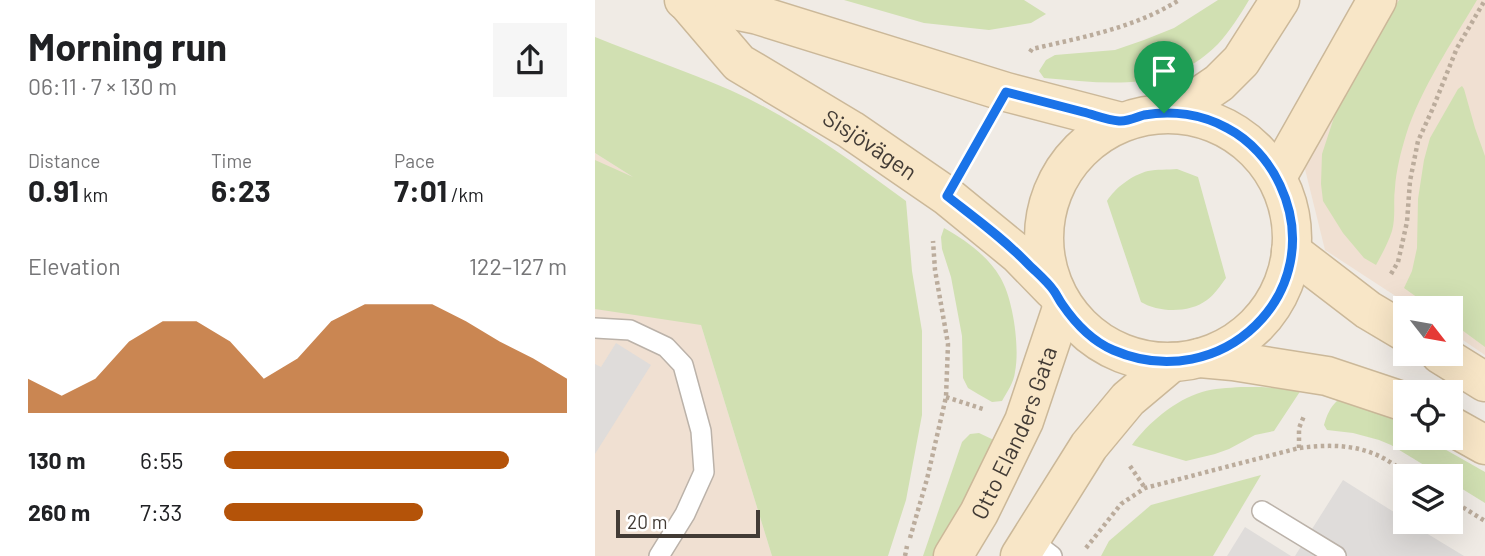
<!DOCTYPE html>
<html lang="en">
<head>
<meta charset="utf-8">
<style>
	body { margin:0; font-family:Barlow,sans-serif; background:#f6f6f6; color:#202124; height:100vh; display:flex; flex-direction:column; font-size:26px; white-space:nowrap }
	* { box-sizing:border-box; margin:0 }
	p { font-size:23px; color:#757577 }
	.icon { flex:none; width:38px; height:38px; fill:none; stroke:currentColor; stroke-width:2; stroke-linecap:round; stroke-linejoin:round }
	.map { position:relative; flex:1; overflow:hidden }
	.details { display:flex; flex-direction:column; background:#fff; width:595px }
	.details>* { flex:none }
	.needle { width:46px; rotate:121deg }
	.tools { position:absolute; left:798px; top:296px; display:grid; gap:14px }
	.tools a { display:grid; place-items:center; width:70px; height:70px; border-radius:0px; background:#fff; box-shadow:0 7px 28px #0002; font-size:35px }
	.scale { position:absolute; left:21px; bottom:18px; width:144px; box-sizing:border-box; padding-left:7px; border:4px solid #423b35; border-top:0; font-size:19px; line-height:24px; white-space:nowrap; color:#423b35; -webkit-text-stroke:5px #fff; paint-order:stroke }
	.pin { position:absolute; display:grid; place-items:center; width:60px; height:60px; color:#fff; margin:-72px -30px; border-radius:50% 50% 50% 0; rotate:-45deg; box-shadow:0 0 7px #0007 }
	.pin .icon { rotate:45deg }
	.round { display:grid; place-items:center; flex:none; width:74px; height:74px; border-radius:0px; background:#f6f6f6 }
	.head { display:flex; align-items:center; justify-content:space-between; height:119px; padding:0 28px }
	h1 { font-size:38px; font-weight:700; line-height:52px }
	.figures { display:grid; grid-template-columns:repeat(3,1fr); gap:10px; height:119px; padding:7px 28px }
	.figures div { display:grid; align-content:center }
	.figures b { font-size:30px; font-weight:700 }
	.figures small { font-size:19px; font-weight:400 }
	.figures p { font-size:19px }
	.chart { height:196px; padding:14px 28px }
	.chart p { display:flex; justify-content:space-between }
	.chart svg { width:100%; height:126px; margin-top:7px; fill:#b45309; opacity:.7 }
	ul { padding:0 28px; list-style:none; font-size:23px }
	li { display:grid; grid-template-columns:112px 84px 1fr; align-items:center; height:52px }
	li i { height:18px; border-radius:9px; background:#b45309 }
	main { display:flex; flex:1; min-height:0 }
	.map>svg:first-child { display:block }
</style>
</head>
<body>
<main>
<section class="details">
<div class="head"><div><h1>Morning run</h1><p>06:11 · 7 × 130 m</p></div><a class="round"><svg class="icon" aria-label="share" viewBox="0 0 24 24"><path d="M12 15V3M7 8l5-5 5 5M5 13v7h14v-7"/></svg></a></div>
<div class="figures">
<div><p>Distance</p><b>0.91<small> km</small></b></div>
<div><p>Time</p><b>6:23</b></div>
<div><p>Pace</p><b>7:01<small> /km</small></b></div>
</div>
<div class="chart"><p><span>Elevation</span>122–127 m</p>
<svg viewBox="0 0 160 44" preserveAspectRatio="none"><path d="M0 44V32L10 38L20 32L30 19L40 12L50 12L60 19L70 32L80 25L90 12L100 6L110 6L120 6L130 12L140 19L150 25L160 32V44z"/></svg>
</div>
<ul>
<li><b>130 m</b>6:55<i style="width:83%"></i></li>
<li><b>260 m</b>7:33<i style="width:58%"></i></li>
</ul>
</section>
<div class="map">
<svg width="890" height="556" viewBox="0 0 890 556">
	<rect width="100%" height="100%" fill="#f0ebe5"/>
	<g fill="#f0e0d2">
		<path d="M 793,0 L 890,0 L 890,355 L 856,332 L 856,308 L 819,308 L 730,250 L 706,153 Z"/>
		<path d="M 0,153 L 46,182 L 106,325 L 177,556 L 0,556 Z"/>
	</g>
	<g fill="#d1e0b2">
		<path d="M 249,0 L 429,0 L 451,14 L 436,23 L 394,30 L 329,23 Z"/>
		<path d="M 623,0 L 654,0 C 645,15 635,31 623,44 C 574,94 511,83 449,78 L 444,71 L 451,60 L 460,55 L 520,50 L 549,40 L 579,28 Z"/>
		<path d="M 804,0 L 882,0 C 858,41 825,90 811,135 C 806,151 801,171 800,188 C 798,202 801,216 797,231 C 793,243 787,254 781,265 L 769,258 L 748,233 L 728,201 L 726,184 L 727,154 L 745,99 Z"/>
		<path d="M 0,37 C 45,55 91,71 135,90 C 198,118 255,160 311,201 L 317,271 L 327,331 L 327,415 L 311,500 L 293,556 L 177,556 L 106,325 L 0,309 L 0,160 L 38,177 L 0,153 Z"/>
		<path d="M 867,86 L 869,89 L 880,128 L 890,156 L 890,347 L 856,322 L 856,308 L 837,308 L 809,288 L 817,271 L 822,248 L 823,199 L 829,160 L 835,138 L 863,89 Z"/>
		<path d="M 582,169 L 603,177 L 631,278 C 625,286 620,294 612,300 C 595,313 564,313 546,302 L 512,201 C 520,188 537,175 553,171 C 562,169 573,170 582,169 Z"/>
		<path d="M 349,228 C 369,239 393,256 405,277 C 418,298 425,347 420,372 C 419,382 412,392 407,401 L 397,402 L 383,394 L 373,388 L 368,378 L 367,336 L 356,277 L 347,249 L 346,237 Z"/>
		<path d="M 646,387 L 666,387 L 706,390 L 679,431 L 660,435 L 634,449 L 620,454 L 591,461 L 537,445 C 553,423 580,400 607,392 C 619,388 633,388 646,387 Z"/>
		<path d="M 743,400 L 779,409 L 810,426 L 810,438 L 830,438 L 890,472 L 890,503 L 856,482 L 856,476 L 847,476 L 796,445 L 784,440 L 758,433 L 732,430 L 729,425 C 732,415 735,407 743,400 Z"/>
		<path d="M 384,433 L 401,441 L 342,556 L 328,556 L 367,442 L 375,434 Z"/>
		<path d="M 666,475 L 618,556 L 506,556 L 514,541 L 556,505 Z"/>
	</g>
	<g fill="#dfdcda">
		<path d="M 21,343 L 56,365 L 0,454 L 0,364 L 6,367 Z"/>
		<path d="M 748,480 L 810,519 L 810,522 L 813,522 L 869,556 L 700,556 Z"/>
		<path d="M 650,527 L 696,556 L 632,556 Z"/>
	</g>
	<g fill="none" stroke-linecap="round" stroke-linejoin="round">
		<g stroke="#bbb2a9" stroke-width="22">
			<g id="lane">
				<path d="M 0,328 L 35,330 L 71,347 L 88,365 L 106,431 L 109,472 L 90,514 L 64,556"/>
				<path d="M 667,511 L 741,556"/>
				<path d="M 436,540 L 457,556"/>
			</g>
		</g>
		<g stroke="#cbb899" stroke-width="41">
			<g id="secondary">
				<path d="M 89,0 L 163,15 L 411,92 L 526,122"/>
				<path id="s1" d="M 91,1 L 144,63 L 256,130 L 352,196 L 423,254 L 458,290"/>
				<path d="M 580,113 L 624,83 L 646,61 L 685,0"/>
				<circle cx="573" cy="238" r="124"/>
				<path d="M 682,177 L 782,0"/>
				<path d="M 696,251 L 773,310 L 810,332"/>
				<path d="M 845,354 L 890,382"/>
				<path d="M 605,358 L 638,361 L 732,376 L 810,402"/>
				<path d="M 856,426 L 890,445"/>
				<path id="s2" d="M 358,556 L 384,513 L 429,421 L 468,305"/>
				<path d="M 425,556 L 494,446 L 533,399 L 577,362"/>
			</g>
		</g>
		<g stroke="#bbac9c" stroke-width="4.5" stroke-dasharray="3.5 3.5" stroke-linecap="butt">
			<path d="M 435,52 L 437,49 C 488,37 540,28 584,0"/>
			<path d="M 374,158 L 388,132"/>
			<path d="M 796,274 L 803,262 L 812,222 L 815,181 L 823,141 L 838,108 L 862,48 L 890,0"/>
			<path d="M 351,397 L 388,409"/>
			<path d="M 704,448 L 704,428 L 709,416"/>
			<path d="M 535,466 L 550,488"/>
			<path d="M 856,500 L 890,521"/>
			<path d="M 315,538 L 332,479 L 351,397 L 353,344 L 340,270 L 338,241"/>
			<path d="M 491,548 L 526,504 L 550,488 L 704,448 C 729,445 753,444 777,453 C 791,458 804,468 816,476"/>
			<path d="M 310,556 L 312,546"/>
		</g>
		<use href="#lane" stroke="#fff" stroke-width="19"/>
		<use href="#secondary" stroke="#f8e6c7" stroke-width="38"/>
	</g>
	<g fill="none" stroke-linecap="round" stroke-linejoin="round">
		<g stroke="#fff" stroke-width="14">
			<path id="route" d="M 411,92 C 437,99 462,105 488,112 C 500,115 512,120 524,121 C 532,122 542,117 549,115 C 577,110 607,114 632,128 C 655,140 674,161 685,185 C 735,292 626,397 518,350 C 497,341 480,323 467,304 C 464,300 462,295 459,291 C 452,281 442,273 433,264 C 409,239 380,218 352,196 Z"/>
		</g>
		<use href="#route" stroke="#1a73e8" stroke-width="9"/>
	</g>
	<g text-anchor="middle" dominant-baseline="central" stroke-width="5" stroke-linejoin="round" paint-order="stroke">
		<g font-size="23" fill="#423b35" stroke="#fff">
			<text stroke="none"><textPath href="#s1" startOffset="236">Sisjövägen</textPath></text>
			<text stroke="none"><textPath href="#s2" startOffset="138">Otto Elanders Gata</textPath></text>
		</g>
	</g>
</svg>
<div class="tools">
<a><svg class="needle" viewBox="-14 -14 28 28"><path d="M0-13l5 13h-10z" fill="#e53935"/><path d="M0 13l5-13h-10z" fill="#757577"/></svg></a>
<a><svg class="icon" aria-label="locate" viewBox="0 0 24 24"><circle cx="12" cy="12" r="6"/><path d="M12 2v4M12 18v4M2 12h4M18 12h4"/></svg></a>
<a><svg class="icon" aria-label="layers" viewBox="0 0 24 24"><path d="M12 4l9 5-9 5-9-5zM3 14l9 5 9-5"/></svg></a>
</div>
<div class="scale">20 m</div>
<div class="pin" style="left:569px;top:113px;background:#1e9e55"><svg class="icon" aria-label="arrive" viewBox="0 0 24 24"><path d="M6 21V4h12l-3 4 3 4H6"/></svg></div>
</div>
</main>
</body>
</html>
